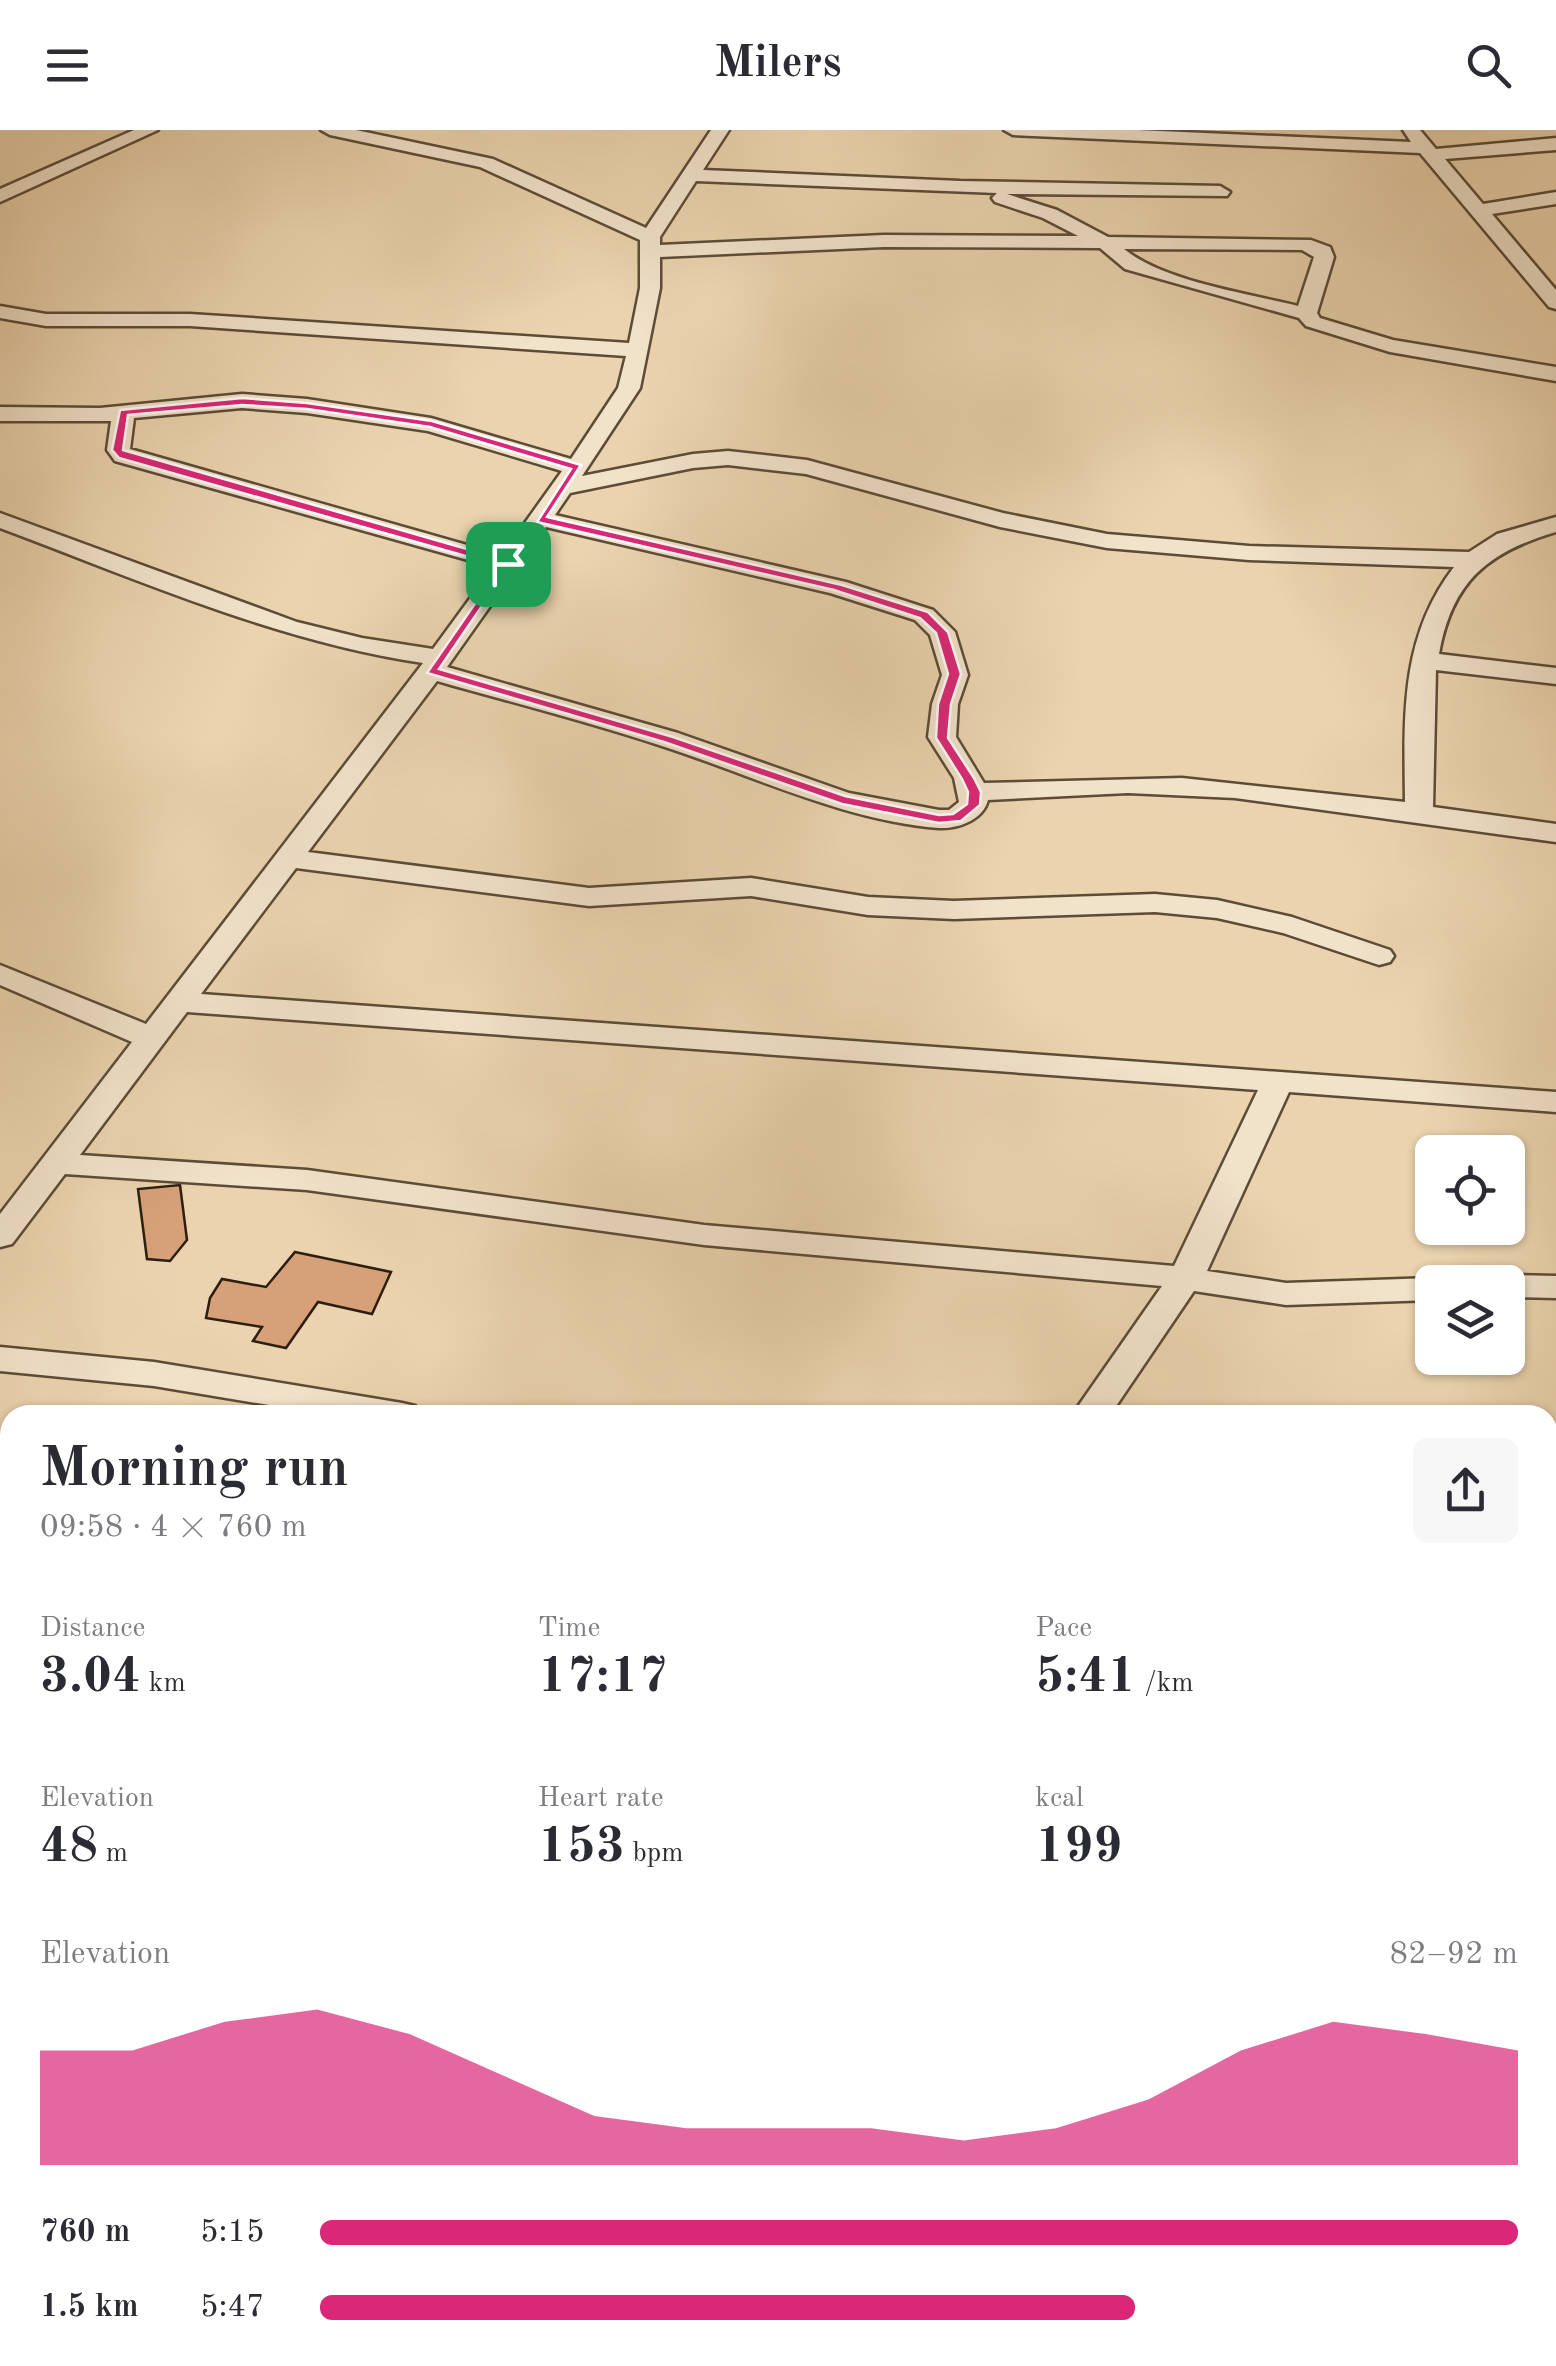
<!DOCTYPE html>
<html lang="en">
<head>
<meta charset="utf-8">
<style>
	body { margin:0; font-family:"Old Standard TT",serif; background:#f7f7f7; color:#2b2b33; height:100vh; display:flex; flex-direction:column; font-size:38px; white-space:nowrap }
	* { box-sizing:border-box; margin:0 }
	p { font-size:32px; color:#7c7c81 }
	.icon { flex:none; width:55px; height:55px; fill:none; stroke:currentColor; stroke-width:2; stroke-linecap:round; stroke-linejoin:round }
	.map { position:relative; flex:1; overflow:hidden }
	.details { position:absolute; left:0px; top:1275px; width:1558px; height:962px; display:flex; flex-direction:column; background:#fff; border-radius:30px 30px 0 0; box-shadow:0 2px 8px #0004 }
	.details>* { flex:none }
	.fabs { position:absolute; left:1415px; top:1005px; display:grid; gap:20px }
	.fabs a { display:grid; place-items:center; width:110px; height:110px; border-radius:15px; background:#fff; box-shadow:0 2px 8px #0004; font-size:50px }
	.pin { position:absolute; display:grid; place-items:center; width:85px; height:85px; color:#fff; margin:-42px; border-radius:20px; box-shadow:0 5px 15px #0006 }
	.round { display:grid; place-items:center; flex:none; width:105px; height:105px; border-radius:15px; background:#f7f7f7 }
	.head { display:flex; align-items:center; justify-content:space-between; height:170px; padding:0 40px }
	h1 { font-size:55px; font-weight:600; line-height:75px }
	.metrics { display:grid; grid-template-columns:repeat(3,1fr); gap:15px; height:170px; padding:10px 40px }
	.metrics div { display:grid; align-content:center }
	.metrics b { font-size:50px; font-weight:600 }
	.metrics small { font-size:28px; font-weight:400 }
	.metrics p { font-size:28px }
	.chart { height:280px; padding:20px 40px }
	.chart p { display:flex; justify-content:space-between }
	.chart svg { width:100%; height:180px; margin-top:10px; fill:#db2777; opacity:.7 }
	ul { padding:0 40px; list-style:none; font-size:32px }
	li { display:grid; grid-template-columns:160px 120px 1fr; align-items:center; height:75px }
	li i { height:25px; border-radius:12px; background:#db2777 }
	header { display:flex; justify-content:space-between; align-items:center; height:130px; padding:0 40px; background:#fff; font-size:45px; font-weight:600 }
	.map>svg:first-child { display:block }
</style>
</head>
<body>
<header><svg class="icon" aria-label="menu" viewBox="0 0 24 24"><path d="M4 6h16M4 12h16M4 18h16"/></svg>Milers<svg class="icon" aria-label="search" viewBox="0 0 24 24"><circle cx="10" cy="10" r="6"/><path d="M15 15l6 6"/></svg></header>
<div class="map">
<svg width="1556" height="2236" viewBox="0 0 1556 2236">
	<rect width="100%" height="100%" fill="#ead3ae"/>
	<filter id="stains"><feTurbulence type="fractalNoise" baseFrequency=".002" numOctaves="4"/><feColorMatrix values="0 0 0 0 .2 0 0 0 0 .09 0 0 0 0 .02 0 0 0 .5 -.17"/></filter>
	<radialGradient id="worn" r=".72"><stop offset=".6" stop-color="#630" stop-opacity="0"/><stop offset="1" stop-color="#630" stop-opacity=".3"/></radialGradient>
	<g fill="#d6a078" stroke="#2c1f0f" stroke-width="2.5">
		<path d="M 180,1055 L 187,1110 L 170,1131 L 147,1129 L 138,1059 Z"/>
		<path d="M 295,1122 L 391,1142 L 372,1184 L 318,1172 L 286,1218 L 253,1211 L 262,1197 L 206,1188 L 210,1168 L 222,1149 L 266,1157 Z"/>
	</g>
	<g fill="none" stroke-linecap="round" stroke-linejoin="round">
		<g stroke="#5c4c37" stroke-width="5">
			<g id="minor">
				<path d="M 134,0 L 158,0 L 0,72 L 0,59 Z"/>
				<path d="M 321,0 L 356,0 L 493,29 L 646,98 L 711,0 L 729,0 L 703,40 L 960,51 L 1220,56 L 1230,62 L 1227,66 L 1007,64 L 1057,80 L 1108,107 L 1311,110 L 1330,117 L 1334,127 L 1317,183 L 1320,188 L 1393,210 L 1556,237 L 1556,251 L 1390,222 L 1306,196 L 1299,188 L 1125,139 L 1100,118 L 884,117 L 660,127 L 660,158 L 640,258 L 582,346 L 693,324 L 728,321 L 807,330 L 1003,383 L 1107,404 L 1249,416 L 1469,422 L 1497,404 L 1556,387 L 1556,402 C 1488,422 1452,451 1439,524 L 1556,538 L 1556,554 L 1436,540 L 1433,677 L 1556,694 L 1556,712 L 1235,668 L 1128,663 L 988,670 C 983,690 958,699 939,698 C 842,690 750,644 659,615 C 586,591 511,572 437,551 L 308,722 L 589,758 L 751,748 L 868,767 L 954,771 L 1155,764 L 1217,770 L 1292,787 L 1390,820 L 1394,826 L 1390,832 L 1379,835 L 1283,803 L 1217,788 L 1155,782 L 954,789 L 868,785 L 751,766 L 589,776 L 296,738 L 201,864 L 1556,962 L 1556,982 L 1289,962 L 1207,1141 L 1286,1153 L 1432,1148 L 1445,1151 L 1432,1152 L 1432,1170 L 1286,1175 L 1194,1161 L 1110,1285 L 1072,1285 L 1162,1156 L 704,1115 L 307,1060 L 65,1044 L 12,1114 L 0,1117 L 0,1084 L 132,912 L 0,855 L 0,835 L 146,894 L 423,533 C 276,511 139,450 0,398 L 0,383 L 297,492 L 362,508 L 433,519 L 493,437 L 115,331 L 107,320 L 111,291 L 0,291 L 0,277 L 100,278 L 242,264 L 307,269 L 431,288 L 571,329 L 618,258 L 626,226 L 190,196 L 46,196 L 0,188 L 0,176 L 46,184 L 190,184 L 629,213 L 640,158 L 640,110 L 480,37 L 330,5 ZM 696,51 L 997,63 L 992,68 L 995,72 L 1043,88 L 1078,106 L 884,105 L 660,115 L 660,107 ZM 1124,119 L 1302,120 L 1314,127 L 1298,176 C 1247,163 1165,152 1124,119 ZM 242,278 L 307,283 L 428,301 L 562,341 L 502,425 L 130,319 L 134,288 ZM 728,335 L 806,344 L 1000,397 L 1107,418 L 1249,430 L 1454,437 C 1400,507 1404,586 1405,672 L 1182,648 L 984,653 L 956,607 L 958,574 L 968,545 L 955,502 L 933,480 L 846,452 L 555,385 L 570,363 L 693,338 ZM 546,397 L 830,463 L 915,490 L 930,505 L 942,545 L 932,574 L 928,607 L 954,648 L 959,672 L 949,680 L 939,680 L 849,663 L 678,603 L 447,537 ZM 187,882 L 1258,960 L 1174,1136 L 704,1095 L 307,1040 L 80,1025 Z"/>
				<path d="M 1004,0 L 1137,0 L 1411,12 L 1403,0 L 1420,0 L 1436,19 L 1556,8 L 1556,20 L 1445,29 L 1483,74 L 1556,62 L 1556,74 L 1492,84 L 1556,160 L 1556,179 L 1549,177 L 1420,23 L 1013,5 Z"/>
				<path d="M 1508,1145 L 1556,1146 L 1556,1168 L 1508,1167 L 1508,1152 L 1493,1152 Z"/>
				<path d="M 0,1217 L 154,1232 L 402,1273 L 415,1276 L 421,1285 L 329,1285 L 154,1256 L 0,1241 Z"/>
				<path d="M 1556,1413 L 1556,1479 L 1548,1481 L 1548,1416 Z"/>
				<path d="M 0,1527 L 10,1528 L 10,1558 L 0,1557 Z"/>
				<path d="M 1548,1640 L 1556,1641 L 1556,1673 L 1548,1672 Z"/>
				<path d="M 0,1831 L 10,1832 L 10,1868 L 0,1867 Z"/>
				<path d="M 1548,2100 L 1556,2102 L 1556,2146 L 1548,2143 Z"/>
				<path d="M 971,2228 L 1023,2228 L 1027,2236 L 975,2236 Z"/>
			</g>
		</g>
		<use href="#minor" fill="#f1e2ca" fill-rule="evenodd"/>
	</g>
	<path fill="#db2777" stroke="#fff" stroke-width="2.5" fill-rule="evenodd" d="M 242,268 L 307,273 L 432,291 L 581,335 L 547,387 L 842,455 L 928,482 L 948,502 L 961,544 L 951,574 L 948,608 L 974,648 L 981,662 L 980,675 L 961,691 L 939,693 L 842,674 L 664,612 L 427,543 L 501,436 L 119,328 L 112,320 L 120,280 ZM 242,275 L 307,279 L 430,297 L 571,339 L 537,392 L 834,460 L 920,488 L 936,503 L 948,544 L 938,574 L 936,608 L 962,649 L 968,662 L 967,674 L 953,684 L 939,685 L 845,666 L 673,607 L 439,539 L 512,432 L 123,320 L 128,285 Z"/>
	<rect width="100%" height="100%" filter="url(#stains)"/>
	<rect width="100%" height="100%" fill="url(#worn)"/>
</svg>
<div class="fabs">
<a><svg class="icon" aria-label="locate" viewBox="0 0 24 24"><circle cx="12" cy="12" r="6"/><path d="M12 2v4M12 18v4M2 12h4M18 12h4"/></svg></a>
<a><svg class="icon" aria-label="layers" viewBox="0 0 24 24"><path d="M12 4l9 5-9 5-9-5zM3 14l9 5 9-5"/></svg></a>
</div>
<div class="pin" style="left:508px;top:434px;background:#1e9e55"><svg class="icon" aria-label="arrive" viewBox="0 0 24 24"><path d="M6 21V4h12l-3 4 3 4H6"/></svg></div>
<section class="details">
<div class="head"><div><h1>Morning run</h1><p>09:58 · 4 × 760 m</p></div><a class="round"><svg class="icon" aria-label="share" viewBox="0 0 24 24"><path d="M12 15V3M7 8l5-5 5 5M5 13v7h14v-7"/></svg></a></div>
<div class="metrics">
<div><p>Distance</p><b>3.04<small> km</small></b></div>
<div><p>Time</p><b>17:17</b></div>
<div><p>Pace</p><b>5:41<small> /km</small></b></div>
</div>
<div class="metrics">
<div><p>Elevation</p><b>48<small> m</small></b></div>
<div><p>Heart rate</p><b>153<small> bpm</small></b></div>
<div><p>kcal</p><b>199</b></div>
</div>
<div class="chart"><p><span>Elevation</span>82–92 m</p>
<svg viewBox="0 0 160 44" preserveAspectRatio="none"><path d="M0 44V16L10 16L20 9L30 6L40 12L50 22L60 32L70 35L80 35L90 35L100 38L110 35L120 28L130 16L140 9L150 12L160 16V44z"/></svg>
</div>
<ul>
<li><b>760 m</b>5:15<i style="width:100%"></i></li>
<li><b>1.5 km</b>5:47<i style="width:68%"></i></li>
</ul>
</section>
</div>
</body>
</html>
